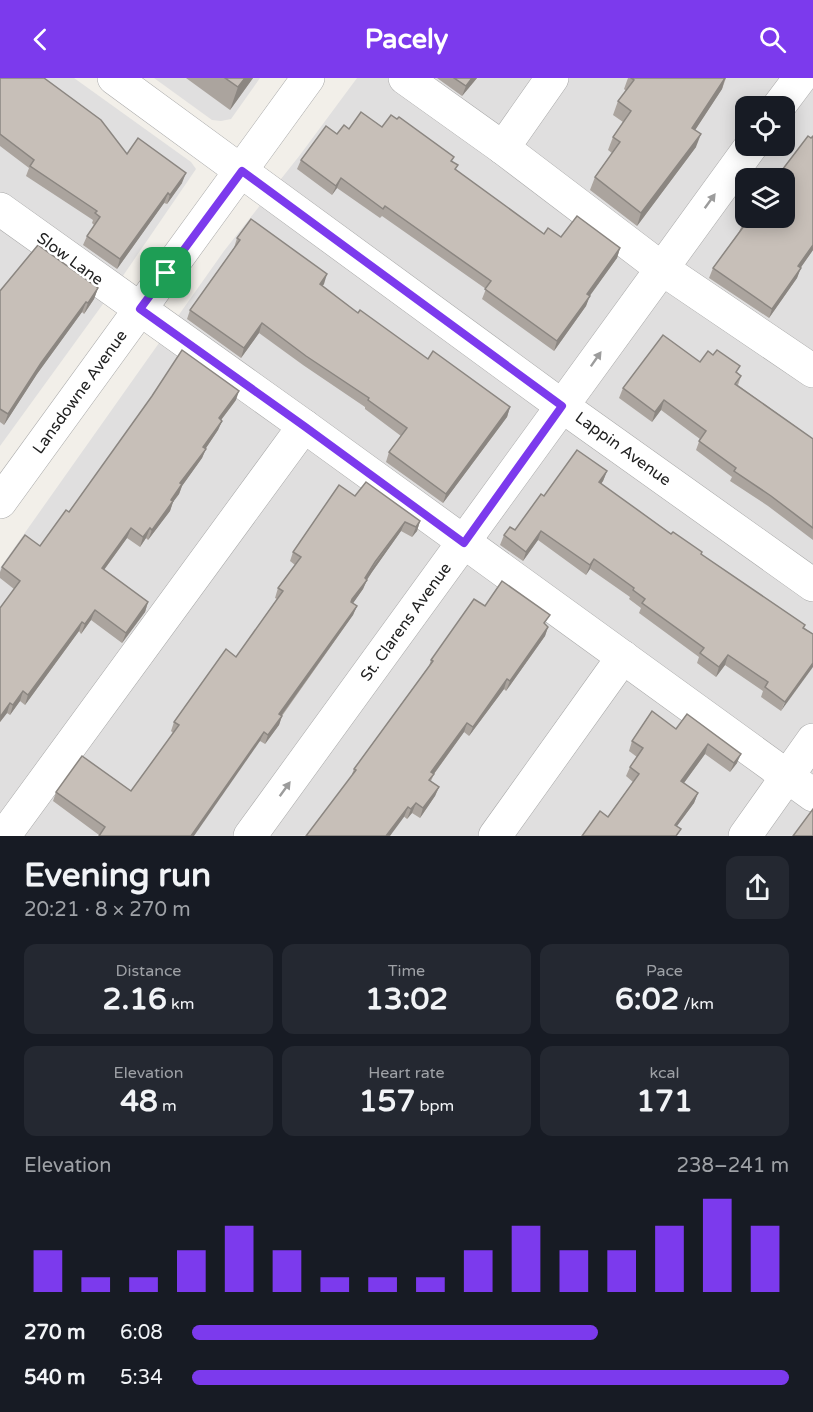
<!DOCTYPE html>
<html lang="en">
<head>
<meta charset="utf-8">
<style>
	body { margin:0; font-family:"Varela Round",sans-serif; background:#242831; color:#f1f3f6; height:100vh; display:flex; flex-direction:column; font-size:22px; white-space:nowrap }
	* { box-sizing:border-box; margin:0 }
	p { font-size:20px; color:#9ea1a6 }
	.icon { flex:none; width:33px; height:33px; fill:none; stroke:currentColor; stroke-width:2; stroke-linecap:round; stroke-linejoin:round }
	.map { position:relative; height:758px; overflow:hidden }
	.side { display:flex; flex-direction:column; background:#171b24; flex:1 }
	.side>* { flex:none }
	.buttons { position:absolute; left:735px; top:18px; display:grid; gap:12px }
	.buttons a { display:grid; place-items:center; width:60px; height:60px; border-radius:12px; background:#171b24; box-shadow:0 3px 15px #0003; font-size:30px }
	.pin { position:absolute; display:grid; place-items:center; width:51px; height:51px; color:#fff; margin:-26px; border-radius:12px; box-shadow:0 3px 9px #0006 }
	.round { display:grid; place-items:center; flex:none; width:63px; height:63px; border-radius:12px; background:#242831 }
	.headline { display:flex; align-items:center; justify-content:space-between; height:102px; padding:0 24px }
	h1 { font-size:33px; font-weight:700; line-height:45px }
	.stats { display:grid; grid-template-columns:repeat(3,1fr); gap:9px; height:102px; padding:6px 24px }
	.stats div { display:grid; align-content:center; border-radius:12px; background:#242831; text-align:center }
	.stats b { font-size:30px; font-weight:700 }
	.stats small { font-size:16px; font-weight:400 }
	.stats p { font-size:16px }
	.chart { height:168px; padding:12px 24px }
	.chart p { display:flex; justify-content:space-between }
	.chart svg { width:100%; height:108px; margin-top:6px; stroke:#7c3aed; stroke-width:6 }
	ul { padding:0 24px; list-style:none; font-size:20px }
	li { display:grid; grid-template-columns:96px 72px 1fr; align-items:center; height:45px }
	li i { height:15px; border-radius:8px; background:#7c3aed }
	header { display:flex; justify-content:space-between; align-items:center; height:78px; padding:0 24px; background:#7c3aed; color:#fff; font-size:27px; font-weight:700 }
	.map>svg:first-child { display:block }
</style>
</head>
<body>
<header><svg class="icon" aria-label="back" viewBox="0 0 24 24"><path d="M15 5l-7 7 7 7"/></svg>Pacely<svg class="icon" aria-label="search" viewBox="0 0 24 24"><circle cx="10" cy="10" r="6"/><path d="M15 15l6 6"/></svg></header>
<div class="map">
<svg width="813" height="758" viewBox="0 0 813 758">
	<rect width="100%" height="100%" fill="#f2efe9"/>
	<g fill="#e0dfdf" fill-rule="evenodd">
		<path d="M 0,0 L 74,0 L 191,84 L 196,91 L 116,208 L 0,368 Z"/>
		<path d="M 154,0 L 260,0 L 231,41 L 221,43 L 212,42 Z"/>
		<path d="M 357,0 L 813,0 L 813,758 L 0,758 L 0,490 L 224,173 L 300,77 ZM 746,28 L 784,28 L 784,68 L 746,68 ZM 746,100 L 784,100 L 784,140 L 746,140 Z"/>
	</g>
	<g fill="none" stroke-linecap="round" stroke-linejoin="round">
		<g stroke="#a9a9a9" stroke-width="34">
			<g id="minor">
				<path d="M 114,0 L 562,328 L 813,507"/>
				<path d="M 405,0 L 503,70 L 661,190 L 813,293"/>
				<path d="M 779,28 L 800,0"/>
				<path d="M 503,70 L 552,0"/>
				<path d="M 0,131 L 304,348 L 813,717"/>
				<path d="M 0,424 L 308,0"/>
				<path d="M 4,758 L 304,348"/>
				<path d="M 250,758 L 751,68"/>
				<path d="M 495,758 L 623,579"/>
				<path d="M 745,758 L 813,662"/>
			</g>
		</g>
		<use href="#minor" stroke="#fff" stroke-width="33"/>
	</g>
	<g fill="#aba49e">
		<path d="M 0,0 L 127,76 L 182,105 L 167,126 L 164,125 L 117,191 L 83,167 L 87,158 L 94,147 L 92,145 L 93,142 L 26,98 L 29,90 L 0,68 Z"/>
		<path d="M 186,0 L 253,0 L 230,32 Z"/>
		<path d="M 437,0 L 477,0 L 462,18 Z"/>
		<path d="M 628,0 L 726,0 L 722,11 L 695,52 L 696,69 L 637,148 L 590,112 L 595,99 L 612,75 L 608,72 L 613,59 L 623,44 L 613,37 L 618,23 L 626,13 L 624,11 Z"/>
		<path d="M 382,49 L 452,83 L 456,92 L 544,156 L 620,170 L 617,180 L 589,218 L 586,228 L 554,273 L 482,221 L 486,211 L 382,138 L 380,140 L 337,110 L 332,117 L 297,91 L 301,82 L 337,56 L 349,51 Z"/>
		<path d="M 813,58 L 813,172 L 800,190 L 797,200 L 769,240 L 709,200 L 713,190 L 739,154 L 742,147 Z"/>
		<path d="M 237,160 L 324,206 L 322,208 L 358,235 L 428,281 L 510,329 L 507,339 L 443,425 L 386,384 L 389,374 L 401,358 L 365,331 L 365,329 L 303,287 L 259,255 L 241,280 L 187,241 L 190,232 L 234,170 Z"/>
		<path d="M 98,210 L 94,221 L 84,236 L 82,234 L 37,296 L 4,347 L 0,344 L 0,213 Z"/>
		<path d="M 700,284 L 738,295 L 741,298 L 738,307 L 813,361 L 813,462 L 768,428 L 730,403 L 732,399 L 696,372 L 700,361 L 661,332 L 652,344 L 619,320 L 623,310 Z"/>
		<path d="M 236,322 L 221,342 L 222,343 L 218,352 L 206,370 L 202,380 L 182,408 L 179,416 L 173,424 L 170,433 L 148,462 L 146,460 L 140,469 L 127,460 L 104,492 L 148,524 L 145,534 L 122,565 L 91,542 L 81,556 L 79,553 L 25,627 L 20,623 L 10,637 L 7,635 L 0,644 L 0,530 L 14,511 L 0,500 L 0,494 L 2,489 L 40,468 L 69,434 Z"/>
		<path d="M 607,393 L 603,403 L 601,406 L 813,556 L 781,633 L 761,619 L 763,613 L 725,587 L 716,599 L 697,585 L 699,579 L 639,535 L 641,530 L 629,521 L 630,519 L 590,491 L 586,497 L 538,462 L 523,483 L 500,467 L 504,457 L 515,452 L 544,418 Z"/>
		<path d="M 355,418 L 420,443 L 417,453 L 412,459 L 401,453 L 372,494 L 367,502 L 363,511 L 353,525 L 357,528 L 353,537 L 282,638 L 279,647 L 265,666 L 260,663 L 99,757 L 53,723 L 56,714 L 131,713 L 173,655 L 171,653 L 174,644 L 236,579 L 277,521 L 275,520 L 278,510 L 295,487 L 290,483 L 293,474 Z"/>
		<path d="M 485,528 L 546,547 L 548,549 L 545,558 L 506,613 L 504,611 L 469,658 L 464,654 L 434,696 L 431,703 L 439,709 L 435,718 L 420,740 L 412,735 L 407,741 L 352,696 L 354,691 L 429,588 L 431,582 Z"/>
		<path d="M 687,636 L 737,685 L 730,694 L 705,676 L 684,705 L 698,715 L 694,725 L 677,748 L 608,739 L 633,704 L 626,698 L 630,689 L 637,679 L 629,673 L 632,663 L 676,651 Z"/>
	</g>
	<g fill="#8b8681">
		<path d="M 245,0 L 253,0 L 230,32 L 238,9 Z"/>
		<path d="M 472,0 L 477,0 L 462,18 L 466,8 Z"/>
		<path d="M 725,0 L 722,11 L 688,63 L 692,50 Z"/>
		<path d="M 701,56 L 696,69 L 637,148 L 641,135 Z"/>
		<path d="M 186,95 L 182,105 L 167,126 L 170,117 Z"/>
		<path d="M 341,100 L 337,110 L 332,117 L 336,108 Z"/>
		<path d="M 168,115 L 164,125 L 117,191 L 120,181 Z"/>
		<path d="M 813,167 L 813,172 L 795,198 L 798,188 Z"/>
		<path d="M 620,170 L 617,180 L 584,226 L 587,216 Z"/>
		<path d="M 801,190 L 797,200 L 769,240 L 772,231 Z"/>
		<path d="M 327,196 L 324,206 L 316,216 L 320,206 Z"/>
		<path d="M 98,210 L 94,221 L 84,236 L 88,225 Z"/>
		<path d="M 590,218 L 586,228 L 554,273 L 557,263 Z"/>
		<path d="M 86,224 L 82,234 L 37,296 L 4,347 L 8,336 L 41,285 Z"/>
		<path d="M 262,245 L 259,255 L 241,280 L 244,270 Z"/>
		<path d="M 239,313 L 236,322 L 215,350 L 219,340 Z"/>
		<path d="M 664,322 L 661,332 L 652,344 L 655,334 Z"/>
		<path d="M 510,329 L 507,339 L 443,425 L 446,416 Z"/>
		<path d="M 222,343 L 218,352 L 200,379 L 203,369 Z"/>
		<path d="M 206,371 L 202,380 L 182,408 L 179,416 L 173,424 L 170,433 L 148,462 L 152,452 L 180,405 Z"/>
		<path d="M 607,393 L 603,403 L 595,414 L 599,404 Z"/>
		<path d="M 420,443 L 417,453 L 412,459 L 416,449 Z"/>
		<path d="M 405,444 L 401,453 L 372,494 L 366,503 L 367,502 L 363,511 L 349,531 L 352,521 L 365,500 Z"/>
		<path d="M 131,450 L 127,460 L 98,500 L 102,490 Z"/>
		<path d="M 150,450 L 146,460 L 140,469 L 143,459 Z"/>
		<path d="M 541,453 L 538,462 L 523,483 L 526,474 Z"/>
		<path d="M 594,481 L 590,491 L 586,497 L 590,487 Z"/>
		<path d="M 148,524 L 145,534 L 122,565 L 126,555 Z"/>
		<path d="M 357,528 L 353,537 L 276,645 L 279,636 Z"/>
		<path d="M 95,532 L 91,542 L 81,556 L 85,546 Z"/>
		<path d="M 82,544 L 79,553 L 25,627 L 28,617 Z"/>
		<path d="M 548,549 L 545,558 L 506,613 L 510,603 Z"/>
		<path d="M 728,577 L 725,587 L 716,599 L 719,589 Z"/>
		<path d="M 813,585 L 813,589 L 781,633 L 785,624 Z"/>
		<path d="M 507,601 L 504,611 L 469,658 L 473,649 Z"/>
		<path d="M 23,613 L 20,623 L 10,637 L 13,627 Z"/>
		<path d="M 10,625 L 7,635 L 0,644 L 0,639 Z"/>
		<path d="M 282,638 L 279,647 L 265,666 L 268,657 Z"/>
		<path d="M 467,645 L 464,654 L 428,704 L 431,694 Z"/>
		<path d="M 264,654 L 260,663 L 194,758 L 191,758 Z"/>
		<path d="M 708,666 L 705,676 L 678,713 L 681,703 Z"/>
		<path d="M 741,676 L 737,685 L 730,694 L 734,685 Z"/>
		<path d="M 439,709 L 435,718 L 420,740 L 423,730 Z"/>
		<path d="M 698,715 L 694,725 L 671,756 L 675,747 Z"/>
		<path d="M 416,725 L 412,735 L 407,741 L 411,731 Z"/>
		<path d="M 408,729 L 404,739 L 390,758 L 386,758 Z"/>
	</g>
	<g fill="#c7bfb8" stroke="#8b8681" stroke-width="1.5">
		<path d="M 0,0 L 44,0 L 101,42 L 127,76 L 138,60 L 186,95 L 170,117 L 168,115 L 120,181 L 87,158 L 100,139 L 95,135 L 97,133 L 30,88 L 34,82 L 0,56 Z"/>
		<path d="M 225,0 L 245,0 L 238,9 Z"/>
		<path d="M 454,0 L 472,0 L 466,8 Z"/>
		<path d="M 631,0 L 725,0 L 692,50 L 701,56 L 641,135 L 595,99 L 620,64 L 613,59 L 631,33 L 618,23 L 634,2 Z"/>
		<path d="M 361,34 L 382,49 L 391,37 L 397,41 L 399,39 L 454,79 L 451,83 L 458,87 L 455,91 L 544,156 L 548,150 L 561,159 L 577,138 L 620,170 L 587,216 L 590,218 L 557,263 L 485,211 L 491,203 L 385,128 L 383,131 L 341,100 L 336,108 L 301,82 L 326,48 L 337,56 L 344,47 L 349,51 Z"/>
		<path d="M 808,58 L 811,60 L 813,58 L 813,167 L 798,188 L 801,190 L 772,231 L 713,190 L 744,148 L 742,147 L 747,140 L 784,140 L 784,100 L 776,100 Z"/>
		<path d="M 251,141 L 327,196 L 320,206 L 358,235 L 360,232 L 428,281 L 433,273 L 510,329 L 446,416 L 389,374 L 407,350 L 368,322 L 369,320 L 306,278 L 262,245 L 244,270 L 190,232 L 240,162 L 237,160 Z"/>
		<path d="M 38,167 L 98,210 L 88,225 L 86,224 L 41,285 L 8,336 L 0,331 L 0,213 Z"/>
		<path d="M 663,257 L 700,284 L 708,273 L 713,277 L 717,272 L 740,288 L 736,294 L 741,298 L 735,306 L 813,361 L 813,450 L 771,418 L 734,393 L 736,390 L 699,363 L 706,353 L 664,322 L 655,334 L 623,310 Z"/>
		<path d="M 182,272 L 239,313 L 219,340 L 222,343 L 203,369 L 206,371 L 180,405 L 182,406 L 171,422 L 173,423 L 152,452 L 150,450 L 143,459 L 131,450 L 102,490 L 148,524 L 126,555 L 95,532 L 85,546 L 82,544 L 28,617 L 23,613 L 13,627 L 10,625 L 0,639 L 0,530 L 20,503 L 2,489 L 25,457 L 40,468 L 66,432 L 69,434 L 152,318 Z"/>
		<path d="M 577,372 L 607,393 L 599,404 L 671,456 L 673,454 L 702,474 L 701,476 L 805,547 L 803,550 L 813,556 L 813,585 L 785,624 L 765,609 L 768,604 L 728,577 L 719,589 L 700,575 L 704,570 L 642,525 L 645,521 L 633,512 L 634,510 L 594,481 L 590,487 L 541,453 L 526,474 L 504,457 L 510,449 L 515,452 L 541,416 L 544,418 Z"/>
		<path d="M 366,404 L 420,443 L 416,449 L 405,444 L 375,484 L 365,500 L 367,502 L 352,521 L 351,524 L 357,528 L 279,636 L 282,638 L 268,657 L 264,654 L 191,758 L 99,758 L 105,749 L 56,714 L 82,678 L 131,713 L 179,647 L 174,644 L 226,571 L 236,579 L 283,513 L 278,510 L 301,479 L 293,474 L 339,407 L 355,418 Z"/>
		<path d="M 502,503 L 550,537 L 544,545 L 548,549 L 510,603 L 507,601 L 473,649 L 467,645 L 431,694 L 434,696 L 429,702 L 439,709 L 423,730 L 416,725 L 411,731 L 408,729 L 386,758 L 306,758 L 356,692 L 354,691 L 433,583 L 431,582 L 474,521 L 485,528 Z"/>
		<path d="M 652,633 L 676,651 L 687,636 L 741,676 L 734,685 L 708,666 L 681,703 L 698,715 L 675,747 L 681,751 L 676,758 L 582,758 L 600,733 L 608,739 L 639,696 L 630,689 L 643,670 L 632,663 Z"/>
		<path d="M 813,731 L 813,758 L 793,758 Z"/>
	</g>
	<defs><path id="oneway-solid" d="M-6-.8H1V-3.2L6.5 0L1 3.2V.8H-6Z" transform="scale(1.5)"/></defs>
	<g fill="#9c9c9c">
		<use href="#oneway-solid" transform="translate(710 123) rotate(-54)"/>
		<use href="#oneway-solid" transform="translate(596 281) rotate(-55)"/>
		<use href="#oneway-solid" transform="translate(285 711) rotate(-54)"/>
	</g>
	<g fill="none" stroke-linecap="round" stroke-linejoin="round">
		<g stroke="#fff" stroke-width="12">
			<path id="route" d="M 242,93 L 562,328 L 464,465 L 304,348 L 140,231 Z"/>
		</g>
		<use href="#route" stroke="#7c3aed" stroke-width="8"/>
	</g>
	<g text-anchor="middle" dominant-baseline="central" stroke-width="5" stroke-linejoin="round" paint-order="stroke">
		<g font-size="16" fill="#222" stroke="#fff">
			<text transform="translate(70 181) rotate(36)">Slow Lane</text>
			<text transform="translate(80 314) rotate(-54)">Lansdowne Avenue</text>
			<text transform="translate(623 371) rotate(36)">Lappin Avenue</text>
			<text transform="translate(406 544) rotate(-54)">St. Clarens Avenue</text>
		</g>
	</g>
</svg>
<div class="buttons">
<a><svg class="icon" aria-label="locate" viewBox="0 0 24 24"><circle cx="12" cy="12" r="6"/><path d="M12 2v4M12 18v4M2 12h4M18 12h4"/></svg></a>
<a><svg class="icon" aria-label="layers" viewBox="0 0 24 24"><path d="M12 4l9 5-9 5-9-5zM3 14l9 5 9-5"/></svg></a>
</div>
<div class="pin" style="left:166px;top:195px;background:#1e9e55"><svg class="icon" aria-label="arrive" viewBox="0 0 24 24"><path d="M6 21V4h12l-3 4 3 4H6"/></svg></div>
</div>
<section class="side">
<div class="headline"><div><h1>Evening run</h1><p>20:21 · 8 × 270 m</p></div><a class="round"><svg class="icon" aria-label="share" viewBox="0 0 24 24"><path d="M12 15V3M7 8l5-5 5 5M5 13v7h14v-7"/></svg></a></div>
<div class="stats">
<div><p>Distance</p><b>2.16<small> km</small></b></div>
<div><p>Time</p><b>13:02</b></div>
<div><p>Pace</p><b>6:02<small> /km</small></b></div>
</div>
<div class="stats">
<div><p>Elevation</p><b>48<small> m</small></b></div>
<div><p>Heart rate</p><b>157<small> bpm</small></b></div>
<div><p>kcal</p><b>171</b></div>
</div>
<div class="chart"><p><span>Elevation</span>238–241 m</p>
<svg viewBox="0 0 160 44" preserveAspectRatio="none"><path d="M5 44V27M15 44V38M25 44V38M35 44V27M45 44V17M55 44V27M65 44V38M75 44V38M85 44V38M95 44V27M105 44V17M115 44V27M125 44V27M135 44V17M145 44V6M155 44V17"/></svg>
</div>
<ul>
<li><b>270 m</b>6:08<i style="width:68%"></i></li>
<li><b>540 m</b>5:34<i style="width:100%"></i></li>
</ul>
</section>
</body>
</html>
